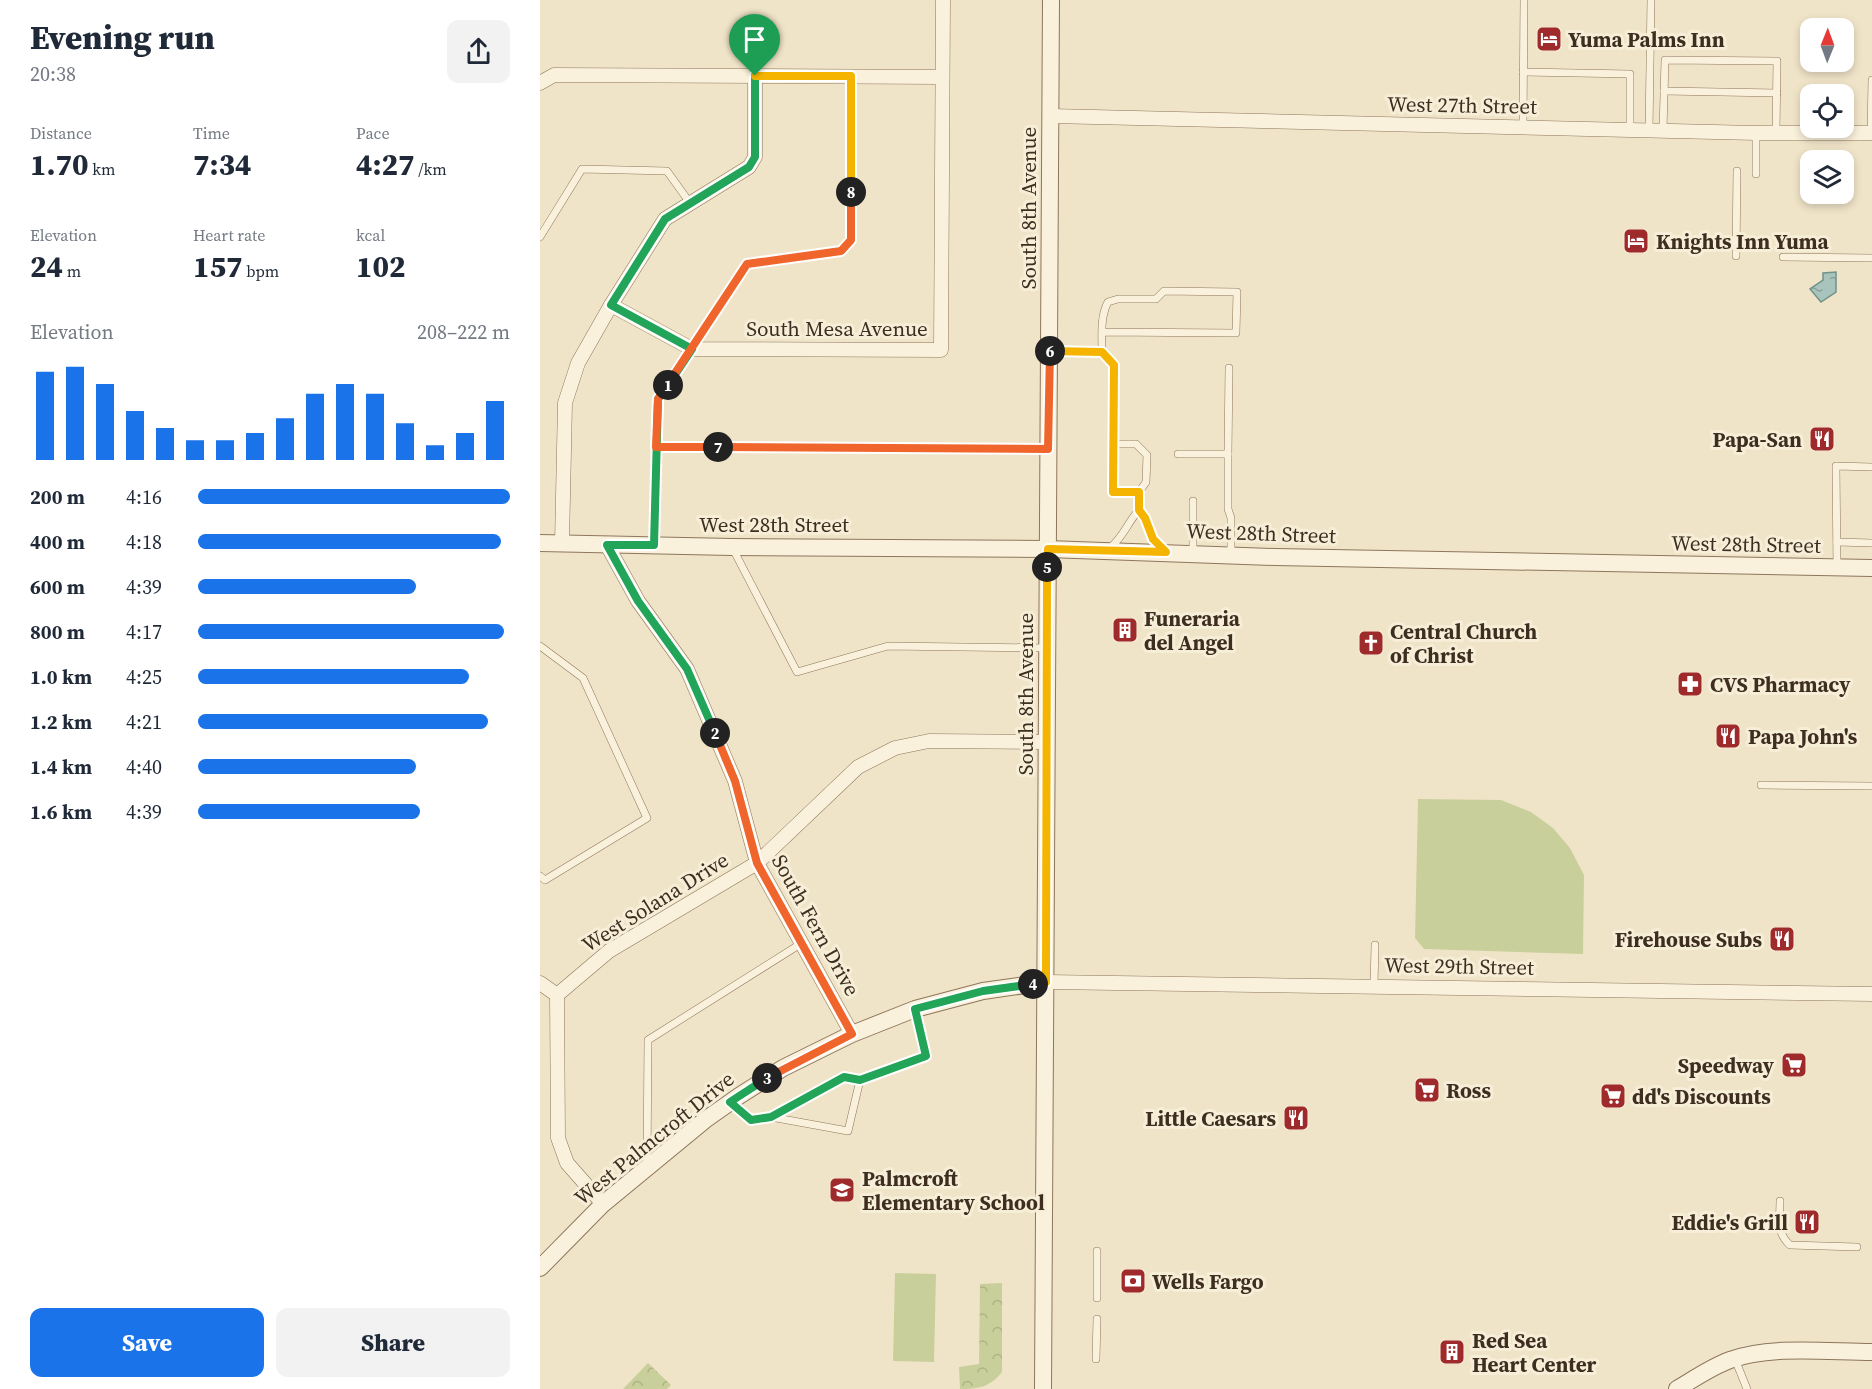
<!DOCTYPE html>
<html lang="en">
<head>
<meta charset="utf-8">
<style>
	body { margin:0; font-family:"Source Serif 4",serif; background:#f2f2f3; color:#1f2937; height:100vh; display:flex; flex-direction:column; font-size:22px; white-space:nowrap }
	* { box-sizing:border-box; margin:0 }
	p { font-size:20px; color:#747a83 }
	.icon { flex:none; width:33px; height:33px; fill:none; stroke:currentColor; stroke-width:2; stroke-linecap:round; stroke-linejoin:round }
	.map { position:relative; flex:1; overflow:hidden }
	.details { display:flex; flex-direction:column; background:#fff; width:540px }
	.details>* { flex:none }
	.needle { width:39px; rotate:1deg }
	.tools { position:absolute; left:1260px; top:18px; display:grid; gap:12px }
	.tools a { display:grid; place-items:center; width:54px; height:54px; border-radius:12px; background:#fff; box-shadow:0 3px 9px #0003; font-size:30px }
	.pin { position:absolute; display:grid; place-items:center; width:51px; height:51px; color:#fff; margin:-62px -26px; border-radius:50% 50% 50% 0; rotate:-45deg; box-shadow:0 0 6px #0007 }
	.pin .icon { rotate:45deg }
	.km { position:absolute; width:30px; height:30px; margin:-15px; border-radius:50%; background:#222; color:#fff; font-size:16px; line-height:30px; text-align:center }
	.round { display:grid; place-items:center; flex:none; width:63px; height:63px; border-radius:12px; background:#f2f2f3 }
	.headline { display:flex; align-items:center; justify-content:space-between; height:102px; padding:0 30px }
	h1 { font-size:33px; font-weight:800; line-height:45px }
	.stats { display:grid; grid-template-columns:repeat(3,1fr); gap:9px; height:102px; padding:6px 30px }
	.stats div { display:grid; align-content:center }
	.stats b { font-size:30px; font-weight:800 }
	.stats small { font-size:16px; font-weight:400 }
	.stats p { font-size:16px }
	.chart { height:168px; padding:12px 30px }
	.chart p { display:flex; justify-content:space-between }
	.chart svg { width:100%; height:108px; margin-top:6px; stroke:#1a73e8; stroke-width:6 }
	.button { display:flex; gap:12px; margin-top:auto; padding:12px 30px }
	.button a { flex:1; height:69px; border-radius:12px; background:#1a73e8; color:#fff; font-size:24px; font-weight:800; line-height:69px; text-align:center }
	.button a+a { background:#f2f2f3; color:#1f2937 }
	ul { padding:0 30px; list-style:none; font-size:20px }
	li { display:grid; grid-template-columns:96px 72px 1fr; align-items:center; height:45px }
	li i { height:15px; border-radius:8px; background:#1a73e8 }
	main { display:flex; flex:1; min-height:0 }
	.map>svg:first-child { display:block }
</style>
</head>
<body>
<main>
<section class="details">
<div class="headline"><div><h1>Evening run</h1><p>20:38</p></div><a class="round"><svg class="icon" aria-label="share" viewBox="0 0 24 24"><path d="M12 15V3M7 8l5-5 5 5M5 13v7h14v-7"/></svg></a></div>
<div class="stats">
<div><p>Distance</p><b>1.70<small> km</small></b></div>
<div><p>Time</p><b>7:34</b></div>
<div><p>Pace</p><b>4:27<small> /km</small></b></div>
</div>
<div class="stats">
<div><p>Elevation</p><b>24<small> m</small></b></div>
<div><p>Heart rate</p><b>157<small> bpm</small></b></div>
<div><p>kcal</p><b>102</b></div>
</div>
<div class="chart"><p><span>Elevation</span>208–222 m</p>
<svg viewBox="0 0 160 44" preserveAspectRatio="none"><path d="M5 44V8M15 44V6M25 44V13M35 44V24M45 44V31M55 44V36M65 44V36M75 44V33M85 44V27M95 44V17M105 44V13M115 44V17M125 44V29M135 44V38M145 44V33M155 44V20"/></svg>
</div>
<ul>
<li><b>200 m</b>4:16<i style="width:100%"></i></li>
<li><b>400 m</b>4:18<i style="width:97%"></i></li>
<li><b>600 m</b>4:39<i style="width:70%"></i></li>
<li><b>800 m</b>4:17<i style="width:98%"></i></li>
<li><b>1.0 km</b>4:25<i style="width:87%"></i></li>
<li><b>1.2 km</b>4:21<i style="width:93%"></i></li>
<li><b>1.4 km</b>4:40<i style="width:70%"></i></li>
<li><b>1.6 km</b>4:39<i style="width:71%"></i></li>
</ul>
<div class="button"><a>Save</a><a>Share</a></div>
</section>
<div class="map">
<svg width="1332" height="1389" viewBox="0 0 1332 1389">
	<defs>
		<pattern id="park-crowns" width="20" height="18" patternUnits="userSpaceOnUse" patternTransform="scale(1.5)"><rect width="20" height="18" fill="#c9cf9b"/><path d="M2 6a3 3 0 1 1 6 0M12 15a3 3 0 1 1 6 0" fill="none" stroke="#aeb285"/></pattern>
		<pattern id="water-ripples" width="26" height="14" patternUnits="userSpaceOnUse" patternTransform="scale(1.5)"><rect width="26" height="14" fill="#a9c4bc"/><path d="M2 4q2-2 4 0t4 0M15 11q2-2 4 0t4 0" fill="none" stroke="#8ba098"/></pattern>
	</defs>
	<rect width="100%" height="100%" fill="#f0e4c8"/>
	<g fill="#c9cf9b">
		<path d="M 878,799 L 961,800 L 991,812 L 1013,828 L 1030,848 L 1044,875 L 1043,954 L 884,949 L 875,938 Z"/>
		<path d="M 355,1273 L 396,1274 L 394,1362 L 353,1361 Z"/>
	</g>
	<g fill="url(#park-crowns)">
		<path d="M 462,1283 L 462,1372 C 450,1387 439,1389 420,1389 L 419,1367 L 439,1364 L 440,1284 Z"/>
		<path d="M 108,1363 L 131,1385 L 127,1389 L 83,1389 Z"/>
	</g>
	<path fill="url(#water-ripples)" stroke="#6f938a" stroke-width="1.5" d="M 1296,272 L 1296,292 L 1281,302 L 1270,289 L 1283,280 L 1283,273 Z"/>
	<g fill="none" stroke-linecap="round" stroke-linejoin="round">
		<g stroke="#8d765c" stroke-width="8">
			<g id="service">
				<path d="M 983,72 L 1090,74 L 1090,130"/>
				<path d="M 1124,91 L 1237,93"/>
				<path d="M 983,127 L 984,0"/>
				<path d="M 1109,130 L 1111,0"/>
				<path d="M 1123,130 L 1125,60 L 1237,61 L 1236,133"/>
				<path d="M 1331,133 L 1332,80"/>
				<path d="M 1216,174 L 1216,133"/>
				<path d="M 0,237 L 42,169 L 127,171 L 150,203"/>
				<path d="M 1196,256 L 1197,171"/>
				<path d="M 1243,257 L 1332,258"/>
				<path d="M 509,351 L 562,352 C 562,335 560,317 568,302 L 578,299 L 616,299 L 624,291 L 697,292 L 696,333 L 562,332"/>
				<path d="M 562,352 L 575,365 L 573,492 L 599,492 L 606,482 L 607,455 L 596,444 L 574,444"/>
				<path d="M 116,447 L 508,449"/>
				<path d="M 638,454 L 688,454 L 689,368"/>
				<path d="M 688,454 L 688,509 L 691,518 L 691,554"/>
				<path d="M 599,510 L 599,492"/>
				<path d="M 1297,542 L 1332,543"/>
				<path d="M 114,545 L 118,399 L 207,264 L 301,251 L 311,240 L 311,77"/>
				<path d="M 570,548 C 585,535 587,523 599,510 L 605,517 L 613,539 L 624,550"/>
				<path d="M 193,549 L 257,672 L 348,646 L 506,648"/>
				<path d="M 653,553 L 653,501"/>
				<path d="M 1297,568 L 1296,466 L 1332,467"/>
				<path d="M 0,646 L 43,678 L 107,818 L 5,880 L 0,876"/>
				<path d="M 1221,785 L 1332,786"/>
				<path d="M 834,986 L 835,945"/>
				<path d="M 190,1102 L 211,1120 L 231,1117 L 304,1077 L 320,1080 L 386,1056 L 375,1010"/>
				<path d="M 231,1117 L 308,1131 L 320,1080"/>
				<path d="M 107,1165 L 108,1040 L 262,943"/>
				<path d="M 1240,1201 C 1240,1218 1236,1233 1250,1245 L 1317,1247"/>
				<path d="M 557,1298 L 557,1251"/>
				<path d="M 556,1359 L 557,1319"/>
				<path d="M 1195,1359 L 1207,1389"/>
			</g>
		</g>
		<g stroke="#8d765c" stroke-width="15">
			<g id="minor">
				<path d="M 0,83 L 14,75 L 401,77"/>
				<path d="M 511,116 L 1216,133 L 1332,133"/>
				<path d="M 71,305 L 152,349 L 401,350 L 403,0"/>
				<path d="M 22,543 L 25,403 L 38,363 L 71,305 L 125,219 L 209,167 L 215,157 L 215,76"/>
				<path d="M 67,545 L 98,601 L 147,669 L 195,781 L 217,863 L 312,1034"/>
				<path d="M 506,982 L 1332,994"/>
				<path d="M 0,983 L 17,995"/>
				<path d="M 17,995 L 69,951 L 217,863 L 318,767 L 355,748 L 389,741 L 507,742"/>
				<path d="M 17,995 L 18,1138 L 27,1163 L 63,1204"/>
			</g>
		</g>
		<g stroke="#8d765c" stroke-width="18">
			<g id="tertiary">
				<path d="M 0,543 L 192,547 L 508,549 L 735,557 L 1332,568"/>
				<path d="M 0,1268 L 63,1204 L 165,1120 L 199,1096 L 243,1068 L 312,1034 L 375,1009 L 443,991 L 506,982"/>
				<path d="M 503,1389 L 511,0"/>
				<path d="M 1137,1389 C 1154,1379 1171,1367 1190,1360 C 1230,1345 1289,1352 1332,1352"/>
			</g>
		</g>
		<use href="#service" stroke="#faf1dc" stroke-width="7"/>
		<use href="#minor" stroke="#faf1dc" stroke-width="14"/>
		<use href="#tertiary" stroke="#faf1dc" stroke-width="16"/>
	</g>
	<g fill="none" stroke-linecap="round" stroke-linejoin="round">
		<g stroke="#fff" stroke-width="12">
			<path id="split-1" d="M 128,385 L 152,349 L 71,305 L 125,219 L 209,167 L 215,157 L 215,76"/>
		</g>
		<g stroke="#fff" stroke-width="12">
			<path id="split-2" d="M 128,385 L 118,399 L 114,545 L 67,545 L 98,601 L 147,669 L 175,733"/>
		</g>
		<g stroke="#fff" stroke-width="12">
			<path id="split-3" d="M 175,733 L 195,781 L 217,863 L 312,1034 L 227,1078"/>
		</g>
		<g stroke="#fff" stroke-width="12">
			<path id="split-4" d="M 227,1078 L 190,1102 L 211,1120 L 231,1117 L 304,1077 L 320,1080 L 386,1056 L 375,1009 L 443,991 L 493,984"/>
		</g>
		<g stroke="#fff" stroke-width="12">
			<path id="split-5" d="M 493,984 L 506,982 L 507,567"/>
		</g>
		<g stroke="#fff" stroke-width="12">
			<path id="split-6" d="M 507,567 L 508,549 L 626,552 L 613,539 L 605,518 L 599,510 L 599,492 L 573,492 L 574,365 L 562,352 L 510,351"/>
		</g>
		<g stroke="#fff" stroke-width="12">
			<path id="split-7" d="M 178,447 L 508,449 L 510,351"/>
		</g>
		<g stroke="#fff" stroke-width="12">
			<path id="split-8" d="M 178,447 L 116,447 L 118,399 L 207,264 L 301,251 L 311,240 L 311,192"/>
		</g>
		<g stroke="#fff" stroke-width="12">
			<path id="split-9" d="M 215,76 L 311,76 L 311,192"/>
		</g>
		<use href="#split-1" stroke="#22a559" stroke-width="8"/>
		<use href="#split-2" stroke="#22a559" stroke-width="8"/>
		<use href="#split-3" stroke="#f0652b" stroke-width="8"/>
		<use href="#split-4" stroke="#22a559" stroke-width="8"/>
		<use href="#split-5" stroke="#f5b400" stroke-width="8"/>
		<use href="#split-6" stroke="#f5b400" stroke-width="8"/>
		<use href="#split-7" stroke="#f0652b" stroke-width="8"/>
		<use href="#split-8" stroke="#f0652b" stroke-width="8"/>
		<use href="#split-9" stroke="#f5b400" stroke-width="8"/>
	</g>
	<defs>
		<g id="hotel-square" transform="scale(1.35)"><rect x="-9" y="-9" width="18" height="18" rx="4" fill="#9e2a2b" stroke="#f7eed8"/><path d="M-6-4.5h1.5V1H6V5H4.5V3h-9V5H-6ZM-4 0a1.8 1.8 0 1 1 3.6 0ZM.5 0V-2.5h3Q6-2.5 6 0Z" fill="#fff"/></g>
		<g id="restaurant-square" transform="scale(1.35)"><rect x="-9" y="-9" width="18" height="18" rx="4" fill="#9e2a2b" stroke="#f7eed8"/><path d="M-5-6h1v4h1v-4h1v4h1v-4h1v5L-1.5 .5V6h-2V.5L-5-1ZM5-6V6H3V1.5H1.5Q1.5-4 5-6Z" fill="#fff"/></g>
		<g id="building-square" transform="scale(1.35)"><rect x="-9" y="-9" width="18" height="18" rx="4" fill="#9e2a2b" stroke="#f7eed8"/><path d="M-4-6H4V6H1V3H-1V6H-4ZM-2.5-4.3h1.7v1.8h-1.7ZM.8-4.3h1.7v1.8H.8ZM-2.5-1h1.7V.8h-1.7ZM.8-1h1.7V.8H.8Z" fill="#fff"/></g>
		<g id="church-square" transform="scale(1.35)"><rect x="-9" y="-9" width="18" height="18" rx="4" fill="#9e2a2b" stroke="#f7eed8"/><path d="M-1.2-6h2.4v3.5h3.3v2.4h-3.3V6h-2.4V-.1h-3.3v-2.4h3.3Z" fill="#fff"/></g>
		<g id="pharmacy-square" transform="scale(1.35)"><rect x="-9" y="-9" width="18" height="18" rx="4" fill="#9e2a2b" stroke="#f7eed8"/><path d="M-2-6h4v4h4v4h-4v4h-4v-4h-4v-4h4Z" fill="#fff"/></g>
		<g id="supermarket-square" transform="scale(1.35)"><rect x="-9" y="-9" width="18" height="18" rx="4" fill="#9e2a2b" stroke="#f7eed8"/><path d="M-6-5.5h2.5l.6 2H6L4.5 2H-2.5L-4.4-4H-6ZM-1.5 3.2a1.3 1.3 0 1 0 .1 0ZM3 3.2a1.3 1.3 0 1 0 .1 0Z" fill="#fff"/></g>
		<g id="school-square" transform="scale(1.35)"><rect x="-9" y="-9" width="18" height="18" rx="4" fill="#9e2a2b" stroke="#f7eed8"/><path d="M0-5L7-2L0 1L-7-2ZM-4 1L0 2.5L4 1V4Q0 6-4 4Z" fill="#fff"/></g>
		<g id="bank-square" transform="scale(1.35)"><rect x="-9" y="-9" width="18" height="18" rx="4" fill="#9e2a2b" stroke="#f7eed8"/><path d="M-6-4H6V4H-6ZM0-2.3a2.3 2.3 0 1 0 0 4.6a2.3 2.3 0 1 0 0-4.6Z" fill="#fff"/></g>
	</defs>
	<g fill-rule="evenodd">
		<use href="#hotel-square" x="1009" y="39"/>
		<use href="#hotel-square" x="1096" y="241"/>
		<use href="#restaurant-square" x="1282" y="439"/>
		<use href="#building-square" x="585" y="630"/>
		<use href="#church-square" x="831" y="643"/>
		<use href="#pharmacy-square" x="1150" y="684"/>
		<use href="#restaurant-square" x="1188" y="736"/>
		<use href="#restaurant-square" x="1242" y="939"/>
		<use href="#supermarket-square" x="1254" y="1065"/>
		<use href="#supermarket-square" x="887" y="1090"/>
		<use href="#supermarket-square" x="1073" y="1096"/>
		<use href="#restaurant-square" x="756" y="1118"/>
		<use href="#school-square" x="302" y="1190"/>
		<use href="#restaurant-square" x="1267" y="1222"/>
		<use href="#bank-square" x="593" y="1281"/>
		<use href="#building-square" x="912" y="1352"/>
	</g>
	<g text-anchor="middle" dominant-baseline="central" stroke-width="6" stroke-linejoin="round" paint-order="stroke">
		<g font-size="21" font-weight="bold" fill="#3d2e20" stroke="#f7eed8" text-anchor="start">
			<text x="1028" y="39">Yuma Palms Inn</text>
			<text x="1116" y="241">Knights Inn Yuma</text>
			<text x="1262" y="439" text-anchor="end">Papa-San</text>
			<text x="604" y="618">Funeraria<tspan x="604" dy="24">del Angel</tspan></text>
			<text x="850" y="631">Central Church<tspan x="850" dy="24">of Christ</tspan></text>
			<text x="1170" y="684">CVS Pharmacy</text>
			<text x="1208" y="736">Papa John's</text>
			<text x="1222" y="939" text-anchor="end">Firehouse Subs</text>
			<text x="1234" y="1065" text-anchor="end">Speedway</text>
			<text x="906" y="1090">Ross</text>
			<text x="1092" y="1096">dd's Discounts</text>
			<text x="736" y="1118" text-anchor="end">Little Caesars</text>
			<text x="322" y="1178">Palmcroft<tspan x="322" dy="24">Elementary School</tspan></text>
			<text x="1248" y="1222" text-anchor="end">Eddie's Grill</text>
			<text x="612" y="1281">Wells Fargo</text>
			<text x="932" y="1340">Red Sea<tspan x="932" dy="24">Heart Center</tspan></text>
		</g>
		<g font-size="21" fill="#3d2e20" stroke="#f7eed8">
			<text transform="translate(922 105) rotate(1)">West 27th Street</text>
			<text transform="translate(488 208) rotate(-90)">South 8th Avenue</text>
			<text x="297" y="328">South Mesa Avenue</text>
			<text x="234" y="524">West 28th Street</text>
			<text transform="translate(721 533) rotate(2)">West 28th Street</text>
			<text transform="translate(1206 544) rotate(1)">West 28th Street</text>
			<text transform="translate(485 694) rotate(-90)">South 8th Avenue</text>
			<text transform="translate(115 902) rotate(-32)">West Solana Drive</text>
			<text transform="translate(276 925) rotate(61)">South Fern Drive</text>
			<text transform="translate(919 966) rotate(1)">West 29th Street</text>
			<text transform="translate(114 1138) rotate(-39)">West Palmcroft Drive</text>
		</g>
	</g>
</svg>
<div class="tools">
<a><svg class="needle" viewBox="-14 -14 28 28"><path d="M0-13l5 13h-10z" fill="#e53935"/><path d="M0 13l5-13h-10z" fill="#747a83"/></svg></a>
<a><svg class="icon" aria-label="locate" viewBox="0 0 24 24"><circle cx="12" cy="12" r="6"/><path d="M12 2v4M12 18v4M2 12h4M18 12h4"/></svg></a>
<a><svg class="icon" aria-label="layers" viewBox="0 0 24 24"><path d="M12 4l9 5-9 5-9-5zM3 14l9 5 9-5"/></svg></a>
</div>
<div class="pin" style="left:215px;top:76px;background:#1e9e55"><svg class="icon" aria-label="arrive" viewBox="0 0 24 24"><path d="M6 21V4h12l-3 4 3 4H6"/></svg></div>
<b class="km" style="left:128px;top:385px">1</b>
<b class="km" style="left:175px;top:733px">2</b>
<b class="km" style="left:227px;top:1078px">3</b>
<b class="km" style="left:493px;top:984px">4</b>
<b class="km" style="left:507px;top:567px">5</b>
<b class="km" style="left:510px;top:351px">6</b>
<b class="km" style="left:178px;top:447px">7</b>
<b class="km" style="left:311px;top:192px">8</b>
</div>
</main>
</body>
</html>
